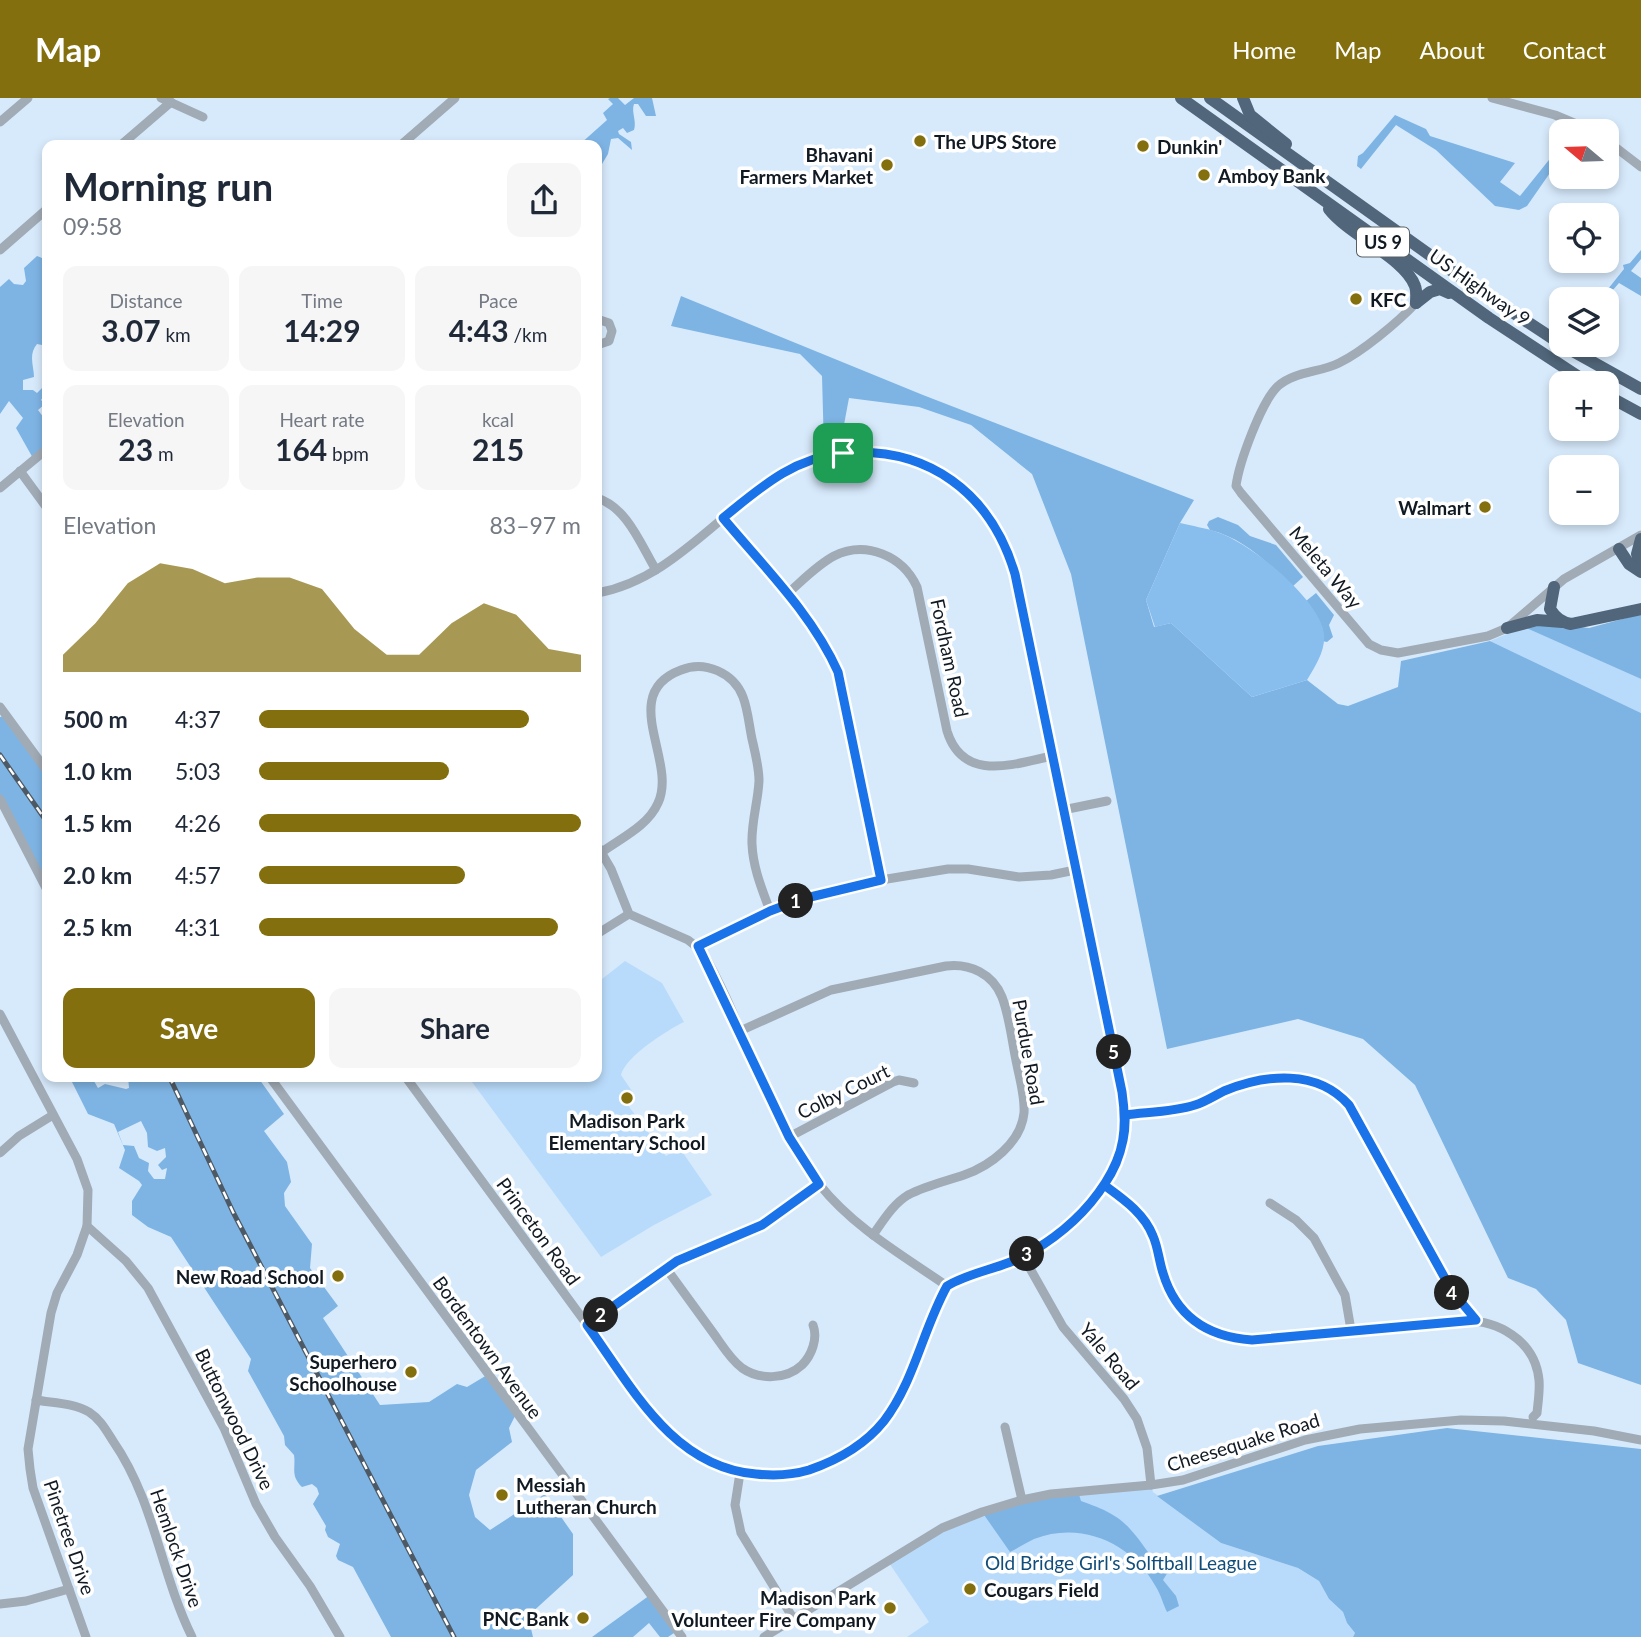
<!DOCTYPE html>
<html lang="en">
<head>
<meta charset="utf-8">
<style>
	body { margin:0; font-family:Lato,sans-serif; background:#f6f6f7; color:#1f2937; height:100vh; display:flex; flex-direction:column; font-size:26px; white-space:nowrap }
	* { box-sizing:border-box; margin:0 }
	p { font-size:23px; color:#747a83 }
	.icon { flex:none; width:38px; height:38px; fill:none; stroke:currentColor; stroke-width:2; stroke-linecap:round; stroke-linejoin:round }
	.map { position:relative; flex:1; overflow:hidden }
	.panel { position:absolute; left:42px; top:42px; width:560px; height:942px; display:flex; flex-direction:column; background:#fff; border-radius:14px; box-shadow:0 4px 10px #0003 }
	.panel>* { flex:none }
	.needle { width:46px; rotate:289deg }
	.buttons { position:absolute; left:1549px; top:21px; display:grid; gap:14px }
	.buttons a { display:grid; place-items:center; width:70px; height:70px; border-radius:14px; background:#fff; box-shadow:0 4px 10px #0003; font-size:35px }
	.pin { position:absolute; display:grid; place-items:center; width:60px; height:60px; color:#fff; margin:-30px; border-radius:14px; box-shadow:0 4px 10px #0006 }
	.km { position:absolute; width:35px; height:35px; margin:-18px; border-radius:50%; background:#222; color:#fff; font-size:19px; line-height:35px; text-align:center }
	.round { display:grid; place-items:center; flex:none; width:74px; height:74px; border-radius:14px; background:#f6f6f7 }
	.headline { display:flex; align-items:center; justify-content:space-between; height:119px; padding:0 21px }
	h1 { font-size:38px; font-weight:700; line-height:52px }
	.stats { display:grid; grid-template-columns:repeat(3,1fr); gap:10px; height:119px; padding:7px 21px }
	.stats div { display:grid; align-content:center; border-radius:14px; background:#f6f6f7; text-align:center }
	.stats b { font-size:30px; font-weight:700 }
	.stats small { font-size:19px; font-weight:400 }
	.stats p { font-size:19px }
	.chart { height:196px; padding:14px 21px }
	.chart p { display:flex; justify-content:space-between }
	.chart svg { width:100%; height:126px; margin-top:7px; fill:#836f0d; opacity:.7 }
	.action { display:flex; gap:14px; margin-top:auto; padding:14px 21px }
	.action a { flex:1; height:80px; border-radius:14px; background:#836f0d; color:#fff; font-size:28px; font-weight:700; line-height:80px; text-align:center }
	.action a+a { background:#f6f6f7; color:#1f2937 }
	ul { padding:0 21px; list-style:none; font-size:23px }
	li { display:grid; grid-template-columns:112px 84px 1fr; align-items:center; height:52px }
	li i { height:18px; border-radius:9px; background:#836f0d }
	header { display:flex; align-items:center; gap:42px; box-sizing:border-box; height:98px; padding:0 35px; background:#836f0d; color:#fff }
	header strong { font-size:33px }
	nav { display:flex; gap:38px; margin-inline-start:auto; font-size:24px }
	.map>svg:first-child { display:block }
</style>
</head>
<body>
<header>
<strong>Map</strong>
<nav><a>Home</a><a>Map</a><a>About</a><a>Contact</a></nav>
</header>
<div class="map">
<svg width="1641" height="1539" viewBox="0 0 1641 1539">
	<rect width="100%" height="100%" fill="#d7eafc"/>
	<g fill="#b9dbfb">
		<path d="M 1524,529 L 1641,581 L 1641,615 L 1490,543 Z"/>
		<path d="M 625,863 L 662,885 L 684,924 C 666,933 626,958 621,977 L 634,996 L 624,1002 L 666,1058 L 679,1049 L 712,1097 L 654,1127 L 601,1159 L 472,984 L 479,978 L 597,978 L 597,885 Z"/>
		<path d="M 1151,1387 L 1153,1394 L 1221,1445 L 1298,1470 L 1319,1483 L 1329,1501 L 1343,1514 L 1347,1525 L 1355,1535 L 1353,1539 L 907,1539 L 929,1524 L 887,1462 L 904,1452 L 1009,1405 Z"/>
	</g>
	<g fill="#7eb4e4" fill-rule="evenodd">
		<path d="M 610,0 L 618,0 L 625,7 L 634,0 L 652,0 L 656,18 L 646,18 L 638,6 L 634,6 C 631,14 637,23 634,32 L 627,35 L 623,30 L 618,33 L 619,36 L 631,44 L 632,52 L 618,40 L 611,41 L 608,56 L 602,66 L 597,67 L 597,47 L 579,47 L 607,22 L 603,15 L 613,6 L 608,1 Z"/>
		<path d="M 1395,17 L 1426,31 L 1430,38 L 1515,65 L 1500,84 L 1520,98 L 1561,47 L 1561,59 L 1527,108 L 1519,112 L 1495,108 L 1436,52 L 1396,27 L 1361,71 L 1357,68 L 1358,58 L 1363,55 Z"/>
		<path d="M 1641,152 L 1641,161 L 1631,173 L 1641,180 L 1641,198 L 1619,185 L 1605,201 L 1600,201 L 1624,171 L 1623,167 L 1630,165 Z"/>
		<path d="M 47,155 L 47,248 L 37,246 C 28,257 34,268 34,279 L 23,282 L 23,292 L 33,292 L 37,295 L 47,285 L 47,293 L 41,302 L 45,306 L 38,312 L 47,324 L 47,351 L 34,362 L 16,330 L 23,320 L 9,303 L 0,316 L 0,189 L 9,181 L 14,186 L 23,187 L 26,183 L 24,170 L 37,158 L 42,160 Z"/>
		<path d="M 681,198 L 923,297 L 1194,402 L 1180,425 L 1146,502 L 1154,529 L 1171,525 L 1252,599 L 1307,582 L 1338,606 L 1348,608 L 1398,589 L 1401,563 L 1490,543 L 1641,615 L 1641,1287 L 1578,1265 L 1566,1222 L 1536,1191 L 1508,1180 L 1415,987 L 1363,941 L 1298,921 L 1167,951 L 1071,476 L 1032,376 L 971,327 L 919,309 L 849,300 L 840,348 L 824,351 L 822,278 L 800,256 L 671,228 Z"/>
		<path d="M 1218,419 L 1238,427 L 1250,438 L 1276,447 L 1303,479 L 1292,489 C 1269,465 1243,440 1210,432 L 1207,427 L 1209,423 Z"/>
		<path d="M 1316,495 L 1334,517 L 1329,527 L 1333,539 L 1327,544 L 1322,543 L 1323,532 L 1306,503 Z"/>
		<path d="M 1641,516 L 1641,581 L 1524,529 L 1538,524 L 1589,530 Z"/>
		<path d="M 7,617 L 47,673 L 47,792 L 0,701 L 0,619 Z"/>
		<path d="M 72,978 L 91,978 L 98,990 L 105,986 L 126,991 L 129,990 L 128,978 L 257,978 L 284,1016 L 264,1033 L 287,1064 L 291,1084 L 284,1095 L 285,1108 L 312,1146 L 310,1170 L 338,1208 L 323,1220 L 380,1307 L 429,1304 L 457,1286 L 467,1289 L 487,1277 L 516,1316 L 509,1330 L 512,1344 L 476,1372 L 469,1397 L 475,1419 L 490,1432 L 545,1396 L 573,1436 L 573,1477 L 528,1518 L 533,1539 L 391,1539 L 353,1469 L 338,1462 L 336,1458 L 340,1446 L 328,1439 L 325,1432 L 326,1428 L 313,1406 L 319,1396 L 317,1390 L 312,1386 L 302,1389 C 290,1377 296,1370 294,1357 L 285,1347 L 284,1338 L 248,1273 L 251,1261 L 171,1139 L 148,1129 L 132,1117 L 132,1103 L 142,1087 L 139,1083 L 119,1070 L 125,1052 L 114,1026 L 88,1016 L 71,982 ZM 141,1023 L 147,1035 L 148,1049 L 157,1053 L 165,1050 L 166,1059 L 158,1067 L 162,1072 L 167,1070 L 165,1081 L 154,1081 L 148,1073 L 149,1065 L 139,1060 L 134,1048 L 123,1047 L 118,1034 Z"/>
		<path d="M 1447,1330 L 1641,1351 L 1641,1539 L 1353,1539 L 1355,1535 L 1347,1525 L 1343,1514 L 1329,1501 L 1319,1483 L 1298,1470 L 1221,1445 L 1157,1398 L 1318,1348 Z"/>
		<path d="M 1078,1393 L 1081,1403 C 1118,1416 1126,1423 1148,1454 C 1153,1462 1162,1467 1168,1474 L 1163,1482 L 1176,1498 L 1179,1508 L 1167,1514 C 1163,1506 1161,1497 1156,1489 C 1133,1446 1082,1422 1034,1441 C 1026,1445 1018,1450 1010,1454 L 982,1414 Z"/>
		<path d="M 650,1497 L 677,1533 L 668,1539 L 660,1539 L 649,1525 L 633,1539 L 592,1539 Z"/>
	</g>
	<path fill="#88beee" d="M 1180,425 C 1192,428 1206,430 1217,434 C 1250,445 1314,497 1323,531 C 1328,549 1316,567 1307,582 L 1252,599 L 1171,525 L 1155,529 L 1146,502 Z"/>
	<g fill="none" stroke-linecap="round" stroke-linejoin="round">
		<g stroke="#a1abb5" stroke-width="9">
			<path d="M 161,0 L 203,19"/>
			<path d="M 1492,0 L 1555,17 L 1593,33"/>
			<path d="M 0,24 L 28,0"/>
			<path d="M 1606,42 L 1641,69"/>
			<path d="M 121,47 L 171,4"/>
			<path d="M 401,47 L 455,0"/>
			<path d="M 0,152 L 47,111"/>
			<path d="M 1416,205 C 1398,224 1362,254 1339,265 C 1319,275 1295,273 1278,288 C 1261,304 1239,365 1236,388 L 1241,395 L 1369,546 L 1381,552 L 1398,555 L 1488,538 L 1507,530 L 1564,481 L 1641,437"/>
			<path d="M 597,221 L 609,225 L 612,233 L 609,243 L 597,247"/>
			<path d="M 20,373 L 47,410"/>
			<path d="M 0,390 L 47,351"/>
			<path d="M 597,400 C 627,409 641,447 656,472"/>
			<path d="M 723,420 C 764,469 812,516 838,574 L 881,782"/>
			<path d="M 787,496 C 802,483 817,467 834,458 C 866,442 903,458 917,489 L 947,633 C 963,685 1014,666 1052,658"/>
			<path d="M 0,609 L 47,673"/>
			<path d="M 0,701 L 47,792"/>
			<path d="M 1063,712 L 1107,703"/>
			<path d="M 597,747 L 611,771 L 629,816 L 688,842 L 702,853 C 746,927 764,1017 819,1086 C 853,1129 902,1157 947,1188"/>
			<path d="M 602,754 C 621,740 648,728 658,705 C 678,663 617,596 681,572 C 705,562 734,575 743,599 C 748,612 749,627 752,641 C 755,654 759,669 759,683 C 758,704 751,725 752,746 C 753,770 762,791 770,813"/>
			<path d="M 597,836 L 629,816"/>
			<path d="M 698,848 L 770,813 L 802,801 L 881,782 L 948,771 L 968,771 L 1019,779 L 1051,777 L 1075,772"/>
			<path d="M 0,916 L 77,1061 L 88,1092 L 87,1128 L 77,1157 L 57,1195 L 51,1215 L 28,1351 L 30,1371 L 33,1390 L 86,1539"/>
			<path d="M 740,933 L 831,892 L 946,868 C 970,865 993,876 1002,899 C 1010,920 1012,945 1017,967 C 1020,982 1025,999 1024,1015 C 1021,1045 990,1068 964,1077 C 946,1083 925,1088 908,1097 C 893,1106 883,1123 873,1137"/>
			<path d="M 269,978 L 682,1539"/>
			<path d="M 405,978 L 662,1329 C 676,1343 690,1355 708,1364 C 773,1395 854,1370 892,1310 C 916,1273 925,1227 947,1188 C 968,1175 995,1172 1017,1161 C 1067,1137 1121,1087 1125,1029 C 1127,1013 1122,996 1120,980 L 1015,476 C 1001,429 973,388 927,368 C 906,358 883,354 860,354 C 750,354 700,477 597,495"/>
			<path d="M 1125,1017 C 1148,1014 1173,1014 1195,1007 C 1207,1003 1217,995 1230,991 C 1272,978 1323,969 1353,1012 L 1452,1193 L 1477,1222"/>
			<path d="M 789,1039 L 893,984 L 899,982 L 914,985"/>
			<path d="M 0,1055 L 19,1038 L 53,1017"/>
			<path d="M 1104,1087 C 1123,1101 1144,1115 1153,1137 C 1158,1149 1159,1163 1163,1175 C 1176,1218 1207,1239 1252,1242 L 1460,1223 C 1497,1221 1535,1242 1539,1282 C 1540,1293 1538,1304 1537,1315 L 1533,1319"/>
			<path d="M 1270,1105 L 1296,1122 L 1314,1140 L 1345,1197 L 1351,1232"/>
			<path d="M 87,1128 L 126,1163 L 148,1190 L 224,1330 L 256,1406 L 275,1439 L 310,1488 L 340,1539"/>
			<path d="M 1023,1158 L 1063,1229 L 1124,1301 L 1137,1321 L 1147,1350 L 1151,1387"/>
			<path d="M 666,1170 C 682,1192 698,1214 714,1236 C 722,1247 730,1261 742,1270 C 759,1282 786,1282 802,1267 C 812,1257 818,1240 813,1227"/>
			<path d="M 587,1227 L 677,1163 L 762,1127 L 819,1086"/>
			<path d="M 36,1302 C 53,1305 74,1305 89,1314 C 100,1321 106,1332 113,1343 C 155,1404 160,1474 192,1539"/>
			<path d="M 1005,1329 L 1022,1402"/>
			<path d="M 740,1375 L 735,1407 L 741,1435 L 793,1520"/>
			<path d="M 0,1506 L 26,1503 L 69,1491"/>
			<path d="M 764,1539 L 942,1430 L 982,1414 L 1022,1402 L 1051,1396 L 1151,1387 L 1183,1382 L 1305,1342 L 1360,1331 L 1461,1322 L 1504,1323 L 1594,1333 L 1641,1342"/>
		</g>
		<g stroke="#51667a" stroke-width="12">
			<path d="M 1181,0 L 1489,220 L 1588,285"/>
			<path d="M 1210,0 L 1476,190 L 1561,246"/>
			<path d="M 1243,0 L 1250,17 L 1286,46"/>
			<path d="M 1329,111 C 1349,137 1405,160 1415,188 C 1417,193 1416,200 1416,205"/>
			<path d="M 1416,205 L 1430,194 L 1440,191 L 1449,195"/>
			<path d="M 1562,247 L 1641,291"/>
			<path d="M 1606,297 L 1641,316"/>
			<path d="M 1641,441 L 1637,456 L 1641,471"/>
			<path d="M 1619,451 L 1629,466 L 1641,474"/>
			<path d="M 1554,489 L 1550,511 C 1556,520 1561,524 1571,526 L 1641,511"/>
			<path d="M 1507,530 L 1537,522 L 1562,524"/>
		</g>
		<g stroke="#4d5964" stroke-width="5">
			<g id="rail">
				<path d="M 0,657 L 47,724"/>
				<path d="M 169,978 L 233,1114 L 454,1539"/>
			</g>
		</g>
		<use href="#rail" stroke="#fff" stroke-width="2.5" stroke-dasharray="8" stroke-linecap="butt"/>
	</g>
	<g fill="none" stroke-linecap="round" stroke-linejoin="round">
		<g stroke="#fff" stroke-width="14">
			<path id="route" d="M 843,355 C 793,360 760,390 723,420 C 764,469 812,516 838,574 L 881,782 L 802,801 L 770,813 L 698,848 L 789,1039 L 819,1086 L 762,1127 L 677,1163 L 587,1227 C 632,1289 672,1369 756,1376 C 774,1378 792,1377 809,1372 C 838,1362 864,1348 884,1323 C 914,1284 923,1231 947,1188 C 967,1176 991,1172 1013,1163 C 1068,1139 1128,1080 1125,1017 C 1148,1014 1173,1014 1195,1007 C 1205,1004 1214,998 1224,993 C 1266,976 1317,971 1349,1007 L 1452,1193 L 1476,1222 L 1252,1242 C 1207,1239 1176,1218 1163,1175 C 1159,1163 1158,1149 1153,1138 C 1144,1115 1123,1101 1104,1087 C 1125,1057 1127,1028 1122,994 L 1015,476 C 991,395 928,348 843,355"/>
		</g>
		<use href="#route" stroke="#1a73e8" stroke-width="9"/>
	</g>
	<g fill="#836f0d" stroke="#fff" stroke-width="2.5">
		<circle cx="920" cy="43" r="7"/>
		<circle cx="1143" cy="48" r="7"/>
		<circle cx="887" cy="67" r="7"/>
		<circle cx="1204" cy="77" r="7"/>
		<circle cx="1356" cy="201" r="7"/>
		<circle cx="1485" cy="409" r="7"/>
		<circle cx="627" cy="1000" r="7"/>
		<circle cx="338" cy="1178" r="7"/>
		<circle cx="411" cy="1274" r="7"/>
		<circle cx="502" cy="1397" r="7"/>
		<circle cx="970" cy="1491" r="7"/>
		<circle cx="890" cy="1510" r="7"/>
		<circle cx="583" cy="1520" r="7"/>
	</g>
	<g text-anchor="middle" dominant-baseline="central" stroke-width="7" stroke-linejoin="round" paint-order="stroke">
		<rect fill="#fff" stroke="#585f64" stroke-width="2" x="1357" y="129.5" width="52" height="29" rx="5"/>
		<g font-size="18" font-weight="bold" fill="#111a22">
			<text x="1383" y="144">US 9</text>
		</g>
		<g font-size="19" font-weight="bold" fill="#111a22" stroke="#fff" text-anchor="start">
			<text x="934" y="43">The UPS Store</text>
			<text x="1157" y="48">Dunkin'</text>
			<text x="873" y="56" text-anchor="end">Bhavani<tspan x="873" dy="22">Farmers Market</tspan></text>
			<text x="1218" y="77">Amboy Bank</text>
			<text x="1370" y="201">KFC</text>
			<text x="1471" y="409" text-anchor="end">Walmart</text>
			<text x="627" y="1022" text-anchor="middle">Madison Park<tspan x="627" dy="22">Elementary School</tspan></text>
			<text x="324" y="1178" text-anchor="end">New Road School</text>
			<text x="397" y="1263" text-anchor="end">Superhero<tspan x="397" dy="22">Schoolhouse</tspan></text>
			<text x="516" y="1386">Messiah<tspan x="516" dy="22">Lutheran Church</tspan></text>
			<text x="984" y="1491">Cougars Field</text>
			<text x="876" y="1499" text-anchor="end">Madison Park<tspan x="876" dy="22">Volunteer Fire Company</tspan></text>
			<text x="569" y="1520" text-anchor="end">PNC Bank</text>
		</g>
		<g font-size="19" fill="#111a22" stroke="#fff">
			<text transform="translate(1480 189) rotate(35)">US Highway 9</text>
			<text transform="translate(1326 469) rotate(50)">Meleta Way</text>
			<text transform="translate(950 560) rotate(78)">Fordham Road</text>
			<text transform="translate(1029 954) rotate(80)">Purdue Road</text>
			<text transform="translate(843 993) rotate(-26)">Colby Court</text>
			<text transform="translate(539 1133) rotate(54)">Princeton Road</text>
			<text transform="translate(488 1249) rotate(54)">Bordentown Avenue</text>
			<text transform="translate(1110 1258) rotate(50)">Yale Road</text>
			<text transform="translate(235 1321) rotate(64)">Buttonwood Drive</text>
			<text transform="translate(1243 1344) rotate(-17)">Cheesequake Road</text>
			<text transform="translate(70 1439) rotate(71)">Pinetree Drive</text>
			<text transform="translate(177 1450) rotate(71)">Hemlock Drive</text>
		</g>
		<g font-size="19" fill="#114d7a" stroke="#fff">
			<text x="1121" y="1464">Old Bridge Girl's Solftball League</text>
		</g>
	</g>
</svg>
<div class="buttons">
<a><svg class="needle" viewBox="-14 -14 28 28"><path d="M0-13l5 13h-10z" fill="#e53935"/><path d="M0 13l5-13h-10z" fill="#747a83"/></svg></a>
<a><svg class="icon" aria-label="locate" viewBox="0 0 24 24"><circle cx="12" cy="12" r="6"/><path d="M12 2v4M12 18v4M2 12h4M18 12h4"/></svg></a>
<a><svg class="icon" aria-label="layers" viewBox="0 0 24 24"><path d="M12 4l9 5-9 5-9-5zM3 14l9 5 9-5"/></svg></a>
<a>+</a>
<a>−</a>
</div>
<div class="pin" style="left:843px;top:355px;background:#1e9e55"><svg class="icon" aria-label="arrive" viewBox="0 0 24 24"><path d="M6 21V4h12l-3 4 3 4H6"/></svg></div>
<b class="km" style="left:796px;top:803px">1</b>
<b class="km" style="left:601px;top:1217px">2</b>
<b class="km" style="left:1027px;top:1156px">3</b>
<b class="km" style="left:1452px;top:1195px">4</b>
<b class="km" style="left:1114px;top:954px">5</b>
<section class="panel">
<div class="headline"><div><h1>Morning run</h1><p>09:58</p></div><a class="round"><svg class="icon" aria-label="share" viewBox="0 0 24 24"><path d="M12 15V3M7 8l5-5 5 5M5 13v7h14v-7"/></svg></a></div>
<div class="stats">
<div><p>Distance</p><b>3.07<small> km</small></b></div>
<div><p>Time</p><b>14:29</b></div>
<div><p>Pace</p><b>4:43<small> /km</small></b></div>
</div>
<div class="stats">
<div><p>Elevation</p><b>23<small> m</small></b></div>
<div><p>Heart rate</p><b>164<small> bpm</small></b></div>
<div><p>kcal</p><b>215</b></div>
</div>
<div class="chart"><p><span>Elevation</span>83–97 m</p>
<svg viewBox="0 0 160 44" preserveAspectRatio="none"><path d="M0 44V38L10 27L20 13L30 6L40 8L50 13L60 11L70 11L80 15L90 29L100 38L110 38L120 27L130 20L140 24L150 36L160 38V44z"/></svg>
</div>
<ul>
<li><b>500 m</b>4:37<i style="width:84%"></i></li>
<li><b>1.0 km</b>5:03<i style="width:59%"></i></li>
<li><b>1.5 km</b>4:26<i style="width:100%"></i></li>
<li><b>2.0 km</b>4:57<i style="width:64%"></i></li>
<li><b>2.5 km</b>4:31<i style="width:93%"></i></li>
</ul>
<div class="action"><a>Save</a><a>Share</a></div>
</section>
</div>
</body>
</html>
